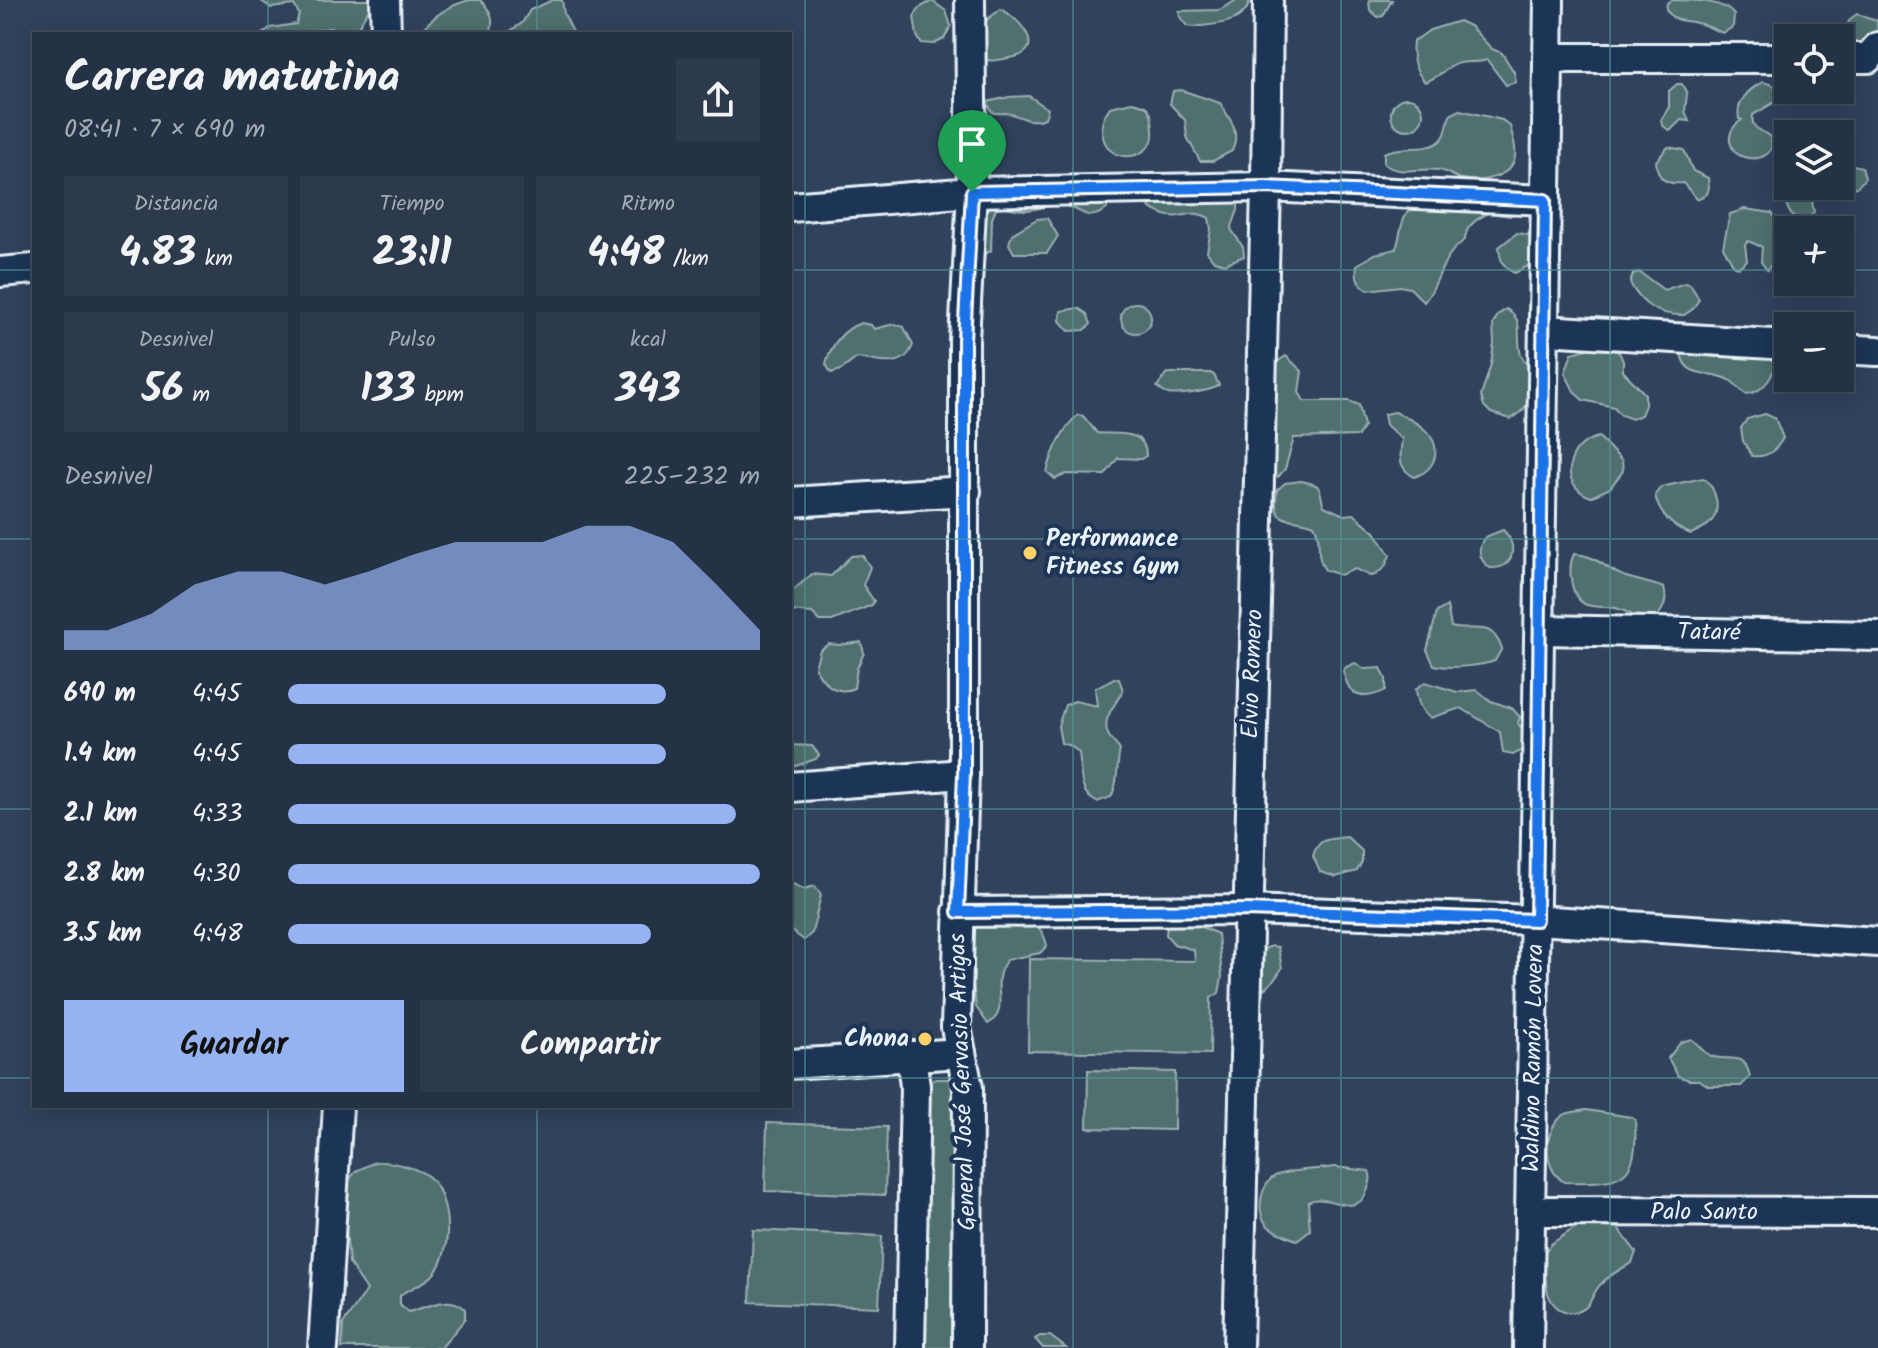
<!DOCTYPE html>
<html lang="es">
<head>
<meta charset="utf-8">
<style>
	body { margin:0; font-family:Kalam,sans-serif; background:#2c3a4c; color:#f1f3f6; height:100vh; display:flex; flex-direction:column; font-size:30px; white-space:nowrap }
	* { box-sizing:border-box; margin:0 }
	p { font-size:26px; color:#a3aab3 }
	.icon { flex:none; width:44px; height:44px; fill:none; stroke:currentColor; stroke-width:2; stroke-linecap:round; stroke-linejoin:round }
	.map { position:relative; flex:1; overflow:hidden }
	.side { position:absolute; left:32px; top:32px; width:760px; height:1076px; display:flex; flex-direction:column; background:#243245; border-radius:0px; box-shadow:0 4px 20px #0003,0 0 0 2px #414d5e }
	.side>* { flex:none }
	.tools { position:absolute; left:1774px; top:24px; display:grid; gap:16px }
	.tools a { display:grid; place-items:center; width:80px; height:80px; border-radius:0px; background:#243245; box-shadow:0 4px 20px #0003,0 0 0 2px #414d5e; font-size:40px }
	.pin { position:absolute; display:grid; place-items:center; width:68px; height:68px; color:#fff; margin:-82px -34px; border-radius:50% 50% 50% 0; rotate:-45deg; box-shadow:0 0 8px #0007 }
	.pin .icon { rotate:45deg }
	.round { display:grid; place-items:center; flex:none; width:84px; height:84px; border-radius:0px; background:#2c3a4c }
	.head { display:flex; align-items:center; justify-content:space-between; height:136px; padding:0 32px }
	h1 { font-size:44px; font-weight:800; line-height:60px }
	.metrics { display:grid; grid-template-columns:repeat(3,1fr); gap:12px; height:136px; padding:8px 32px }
	.metrics div { display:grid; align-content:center; border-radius:0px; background:#2c3a4c; text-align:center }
	.metrics b { font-size:40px; font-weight:800 }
	.metrics small { font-size:22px; font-weight:400 }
	.metrics p { font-size:22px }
	.chart { height:224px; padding:16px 32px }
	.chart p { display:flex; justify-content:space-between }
	.chart svg { width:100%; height:144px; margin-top:8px; fill:#95b2f1; opacity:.7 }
	.cta { display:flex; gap:16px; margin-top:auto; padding:16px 32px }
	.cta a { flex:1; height:92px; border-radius:0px; background:#95b2f1; color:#111; font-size:32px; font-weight:800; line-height:92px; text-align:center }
	.cta a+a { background:#2c3a4c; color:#f1f3f6 }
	ul { padding:0 32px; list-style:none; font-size:26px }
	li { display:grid; grid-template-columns:128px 96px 1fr; align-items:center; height:60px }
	li i { height:20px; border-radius:10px; background:#95b2f1 }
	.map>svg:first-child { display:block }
</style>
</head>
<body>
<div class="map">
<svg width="1878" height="1348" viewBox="0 0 1878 1348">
	<rect width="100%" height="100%" fill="#30425c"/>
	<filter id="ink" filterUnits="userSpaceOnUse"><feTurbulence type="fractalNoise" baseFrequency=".0125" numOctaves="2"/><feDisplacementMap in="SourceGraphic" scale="16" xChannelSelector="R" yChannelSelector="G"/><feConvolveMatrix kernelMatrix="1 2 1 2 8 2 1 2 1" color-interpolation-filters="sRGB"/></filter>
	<g filter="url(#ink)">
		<g fill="#506f6e" stroke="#9cb0b3" stroke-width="2">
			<path d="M 260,0 L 374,0 L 354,34 L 335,34 L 336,30 L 331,28 L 291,34 L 262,34 L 270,28 L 296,24 L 299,14 L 294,5 L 271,8 Z"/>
			<path d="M 470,0 L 480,0 C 491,10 495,20 490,34 L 421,34 C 428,17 453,4 470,0 Z"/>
			<path d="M 553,0 L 562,0 L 564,14 L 574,34 L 506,34 L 522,23 L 530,10 Z"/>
			<path d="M 1237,0 L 1250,0 C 1245,25 1214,24 1193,27 L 1187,26 L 1180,17 L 1179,11 L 1219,10 Z"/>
			<path d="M 1369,0 L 1392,0 L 1383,16 L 1378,17 L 1370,10 Z"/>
			<path d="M 1672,0 C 1692,0 1723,0 1734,15 L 1733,27 L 1723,33 C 1714,30 1705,24 1696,23 C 1681,19 1675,24 1666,9 L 1667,3 Z"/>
			<path d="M 932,1 L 946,11 L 951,26 L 944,39 L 934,44 L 921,43 L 917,36 L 914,17 L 919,8 Z"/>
			<path d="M 1001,9 C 1022,20 1049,53 1009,58 C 996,60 991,63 978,57 L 980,25 Z"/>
			<path d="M 1857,14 L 1877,20 L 1878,42 L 1852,52 C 1843,38 1843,22 1857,14 Z"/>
			<path d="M 1459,21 L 1470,26 L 1492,49 L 1502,53 L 1514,72 L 1516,82 L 1506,85 L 1487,60 C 1476,64 1465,60 1454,65 C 1444,70 1437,78 1425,82 C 1414,70 1411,57 1413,42 L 1430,30 Z"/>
			<path d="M 1763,82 L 1773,85 L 1779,95 L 1778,100 L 1753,115 C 1750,130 1762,129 1770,137 C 1779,159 1748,164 1735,152 C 1726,140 1729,128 1742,120 L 1739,119 C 1735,102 1749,89 1763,82 Z"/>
			<path d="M 1677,84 L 1682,84 L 1687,94 L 1685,111 L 1689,121 L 1681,120 L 1670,131 L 1662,125 L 1661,120 L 1669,107 L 1669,91 Z"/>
			<path d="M 1181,90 L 1220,103 C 1230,119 1241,132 1232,151 L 1213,161 L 1200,161 L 1187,137 L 1185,120 L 1170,104 L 1173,91 Z"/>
			<path d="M 1029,96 L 1048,109 L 1045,118 C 1028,125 1020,114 1005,113 C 1000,113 996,114 992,112 L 987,102 L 1009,97 Z"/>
			<circle cx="1407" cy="114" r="16"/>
			<path d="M 1132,102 C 1146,105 1151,107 1152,121 C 1153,127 1154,136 1152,141 C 1144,160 1110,164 1103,137 C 1100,126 1103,116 1110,107 Z"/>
			<path d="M 1460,110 L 1502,120 L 1510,126 C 1512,135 1517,147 1515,157 C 1511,178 1479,183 1462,179 C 1454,178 1447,171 1439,170 C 1420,167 1400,176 1384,164 L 1384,153 C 1404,143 1437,155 1445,134 C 1447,128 1448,121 1450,115 Z"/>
			<path d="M 1787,143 L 1788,186 L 1840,186 L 1840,162 L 1862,167 L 1865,178 C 1850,200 1829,188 1812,201 L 1814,212 C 1809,221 1804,221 1795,219 C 1781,207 1781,170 1780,151 Z"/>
			<path d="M 1668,147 L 1684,150 L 1693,171 L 1708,178 L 1709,188 L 1707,194 L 1697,199 L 1683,183 C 1665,185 1657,178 1656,161 Z"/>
			<path d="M 981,195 L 1107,198 L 1107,209 C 1086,223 1086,211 1066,206 C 1053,203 1040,209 1027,210 C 1014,211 1008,204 996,208 L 992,219 L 991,251 L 984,254 L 977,247 Z"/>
			<path d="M 1146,199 L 1238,200 L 1238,210 L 1231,229 L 1243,247 L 1244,256 L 1225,264 L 1214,261 L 1207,252 L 1211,229 L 1209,218 C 1191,208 1186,219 1169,216 C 1163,215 1156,211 1150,208 Z"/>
			<path d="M 1426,199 L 1518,209 L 1510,216 L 1488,213 C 1477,219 1465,226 1465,240 C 1439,257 1442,281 1424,302 L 1410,288 L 1400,286 L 1368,290 C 1358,283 1355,278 1357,265 L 1375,254 L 1396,249 C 1405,220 1397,215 1426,199 Z"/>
			<path d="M 1745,209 L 1772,213 L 1781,226 L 1776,258 L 1767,270 L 1761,262 L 1762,247 L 1748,241 L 1745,245 L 1747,260 L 1739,267 L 1734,266 L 1723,247 L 1730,214 Z"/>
			<path d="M 1047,218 L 1058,236 L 1047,253 L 1014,253 L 1009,244 L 1012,234 L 1037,219 Z"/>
			<path d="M 1517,233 L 1529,235 L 1534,244 L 1532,264 L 1514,273 C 1502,266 1500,260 1499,247 Z"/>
			<path d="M 1639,272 L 1664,290 L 1685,283 L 1690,284 L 1699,299 L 1693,309 L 1684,315 C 1659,316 1642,306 1630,283 L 1633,274 Z"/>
			<circle cx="1136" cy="318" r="15"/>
			<path d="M 1078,308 L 1087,314 L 1091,324 L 1085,330 L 1069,331 L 1060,321 L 1061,311 Z"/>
			<path d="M 1506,309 C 1526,320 1515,336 1521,354 C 1523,360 1528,365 1530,371 C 1537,391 1529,409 1511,419 L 1491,413 L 1484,406 L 1481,396 L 1491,364 L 1494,344 L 1493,324 L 1498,315 Z"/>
			<path d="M 861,323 L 871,325 L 874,329 L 894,324 L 904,327 L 913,345 C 904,371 878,361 857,358 L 841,370 L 831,373 L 826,364 C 830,346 843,329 861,323 Z"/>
			<path d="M 1598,346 L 1619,352 L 1623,361 L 1623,371 L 1645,394 L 1645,405 L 1641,415 L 1632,419 L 1621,415 L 1614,407 L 1583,400 L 1575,393 L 1565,373 L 1572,353 Z"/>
			<path d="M 1686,350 L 1713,357 L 1773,357 L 1776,362 C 1773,378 1762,393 1746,394 C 1739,390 1737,385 1731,381 C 1714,369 1685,381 1681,353 Z"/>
			<path d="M 1286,356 L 1302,371 L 1299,392 L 1304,401 L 1349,401 L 1359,405 L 1364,426 L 1358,436 L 1294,438 L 1285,469 L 1278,477 L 1269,473 L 1271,371 L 1277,362 Z"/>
			<path d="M 1170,373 L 1210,373 L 1214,375 L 1219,385 C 1213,391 1178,396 1168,394 C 1163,393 1161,390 1157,387 L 1166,374 Z"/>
			<path d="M 1395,412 C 1404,416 1415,421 1423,428 C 1443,445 1438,469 1414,477 C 1397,467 1400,457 1402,439 L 1386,425 L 1384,414 Z"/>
			<path d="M 1765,414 L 1775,418 L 1783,438 C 1776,451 1767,458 1752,456 L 1743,441 L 1741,428 L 1747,419 Z"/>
			<path d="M 1078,415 L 1083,416 L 1097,433 C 1117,435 1146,428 1146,456 L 1141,459 L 1118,458 L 1105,475 L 1067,474 L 1055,479 L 1047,472 C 1052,453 1063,427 1078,415 Z"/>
			<path d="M 1599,437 L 1622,461 L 1623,471 L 1610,488 L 1591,497 C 1557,485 1567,443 1599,437 Z"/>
			<path d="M 1703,478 C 1716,487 1723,511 1709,524 C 1705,528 1696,531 1691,534 C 1672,527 1659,515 1655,495 L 1661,487 Z"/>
			<path d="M 1301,481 C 1326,486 1317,487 1324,506 L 1344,515 L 1354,514 L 1375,532 L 1390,555 L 1385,567 L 1375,575 L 1370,576 L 1355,569 L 1340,575 L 1325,570 C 1314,555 1323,539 1314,525 C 1290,515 1271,528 1277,490 L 1285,483 Z"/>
			<path d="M 1503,530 C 1519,545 1514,570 1490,568 C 1478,559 1477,548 1485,537 Z"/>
			<path d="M 1574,554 C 1598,555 1607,571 1626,577 C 1639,581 1651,583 1664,588 C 1669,604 1661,614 1648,624 C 1639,619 1629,612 1619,609 C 1609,606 1597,608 1587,605 C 1570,599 1567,568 1574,554 Z"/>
			<path d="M 862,555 L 870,567 L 863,585 L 874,601 L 872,605 L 832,621 L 820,621 L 812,613 L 790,611 L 790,593 L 812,574 L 831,576 L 851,556 Z"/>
			<path d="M 1447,606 L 1451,627 C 1476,633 1489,618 1502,648 L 1495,661 C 1481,666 1449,669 1434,665 L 1427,650 L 1437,612 Z"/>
			<path d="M 861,642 L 864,653 L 857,668 L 854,688 C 835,696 823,683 815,667 L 820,650 L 829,644 L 839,645 Z"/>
			<path d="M 1355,663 L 1365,669 L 1381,668 L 1386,679 L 1386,690 C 1377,695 1360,700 1352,691 C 1347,687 1345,677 1343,671 L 1346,667 Z"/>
			<path d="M 1114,678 L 1119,679 L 1123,690 C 1117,704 1101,717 1108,734 C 1110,740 1117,745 1120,750 C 1116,767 1119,782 1111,797 L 1097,802 C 1077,793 1082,771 1079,753 L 1071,746 L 1061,743 L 1058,726 L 1065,705 L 1075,701 L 1097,706 L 1095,688 Z"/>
			<path d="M 1425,682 L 1457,692 L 1477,690 L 1491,701 L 1512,708 L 1520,717 L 1518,723 L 1530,741 L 1527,747 L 1513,755 L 1503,753 L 1500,732 L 1461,708 L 1430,718 C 1421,712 1417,700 1416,689 Z"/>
			<path d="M 790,745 L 812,746 L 819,755 L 816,759 L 790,768 Z"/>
			<path d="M 1347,837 L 1362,851 L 1362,862 L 1357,871 L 1336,877 L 1320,872 L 1313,856 C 1319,836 1329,840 1347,837 Z"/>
			<path d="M 790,883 L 804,889 L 815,886 L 821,895 L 812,933 L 804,940 L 790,930 Z"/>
			<path d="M 1021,914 C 1035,924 1044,929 1047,946 L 1040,953 L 1006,960 C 1004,965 1001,968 1000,973 C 994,992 1009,1011 988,1024 L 976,1007 L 968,940 L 975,918 Z"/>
			<path d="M 1189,922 L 1218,934 L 1222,977 L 1219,993 L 1211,998 L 1210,1054 L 1028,1051 L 1029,959 L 1195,961 L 1194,950 L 1174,944 L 1166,935 L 1167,924 Z"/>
			<path d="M 1272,946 L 1278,947 L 1282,968 C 1276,978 1268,991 1255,991 L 1256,952 Z"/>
			<path d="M 1691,1039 C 1697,1043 1701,1049 1706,1053 C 1724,1066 1744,1046 1750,1077 L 1741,1086 L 1709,1086 L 1699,1080 L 1689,1080 L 1678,1076 L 1668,1058 L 1681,1042 Z"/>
			<path d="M 1088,1070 L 1175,1072 L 1174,1130 L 1087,1128 Z"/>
			<path d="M 934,1079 L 950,1079 L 955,1083 L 978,1348 L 912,1348 L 929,1083 Z"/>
			<path d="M 1586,1110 L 1631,1117 L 1635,1120 C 1639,1183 1620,1183 1564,1182 C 1543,1168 1543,1134 1561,1117 C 1567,1111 1578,1112 1586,1110 Z"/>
			<path d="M 767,1123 L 887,1127 L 885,1195 L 765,1191 Z"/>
			<path d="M 375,1162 C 390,1161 423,1168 433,1181 C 451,1203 453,1255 432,1276 C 424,1284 410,1288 400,1295 L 400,1304 L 408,1312 C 426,1308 450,1293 465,1309 L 465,1319 L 441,1348 L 342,1348 L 343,1324 L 367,1290 L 349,1263 L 344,1206 L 349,1180 L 356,1171 Z"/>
			<path d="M 1335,1167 L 1369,1171 C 1372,1179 1370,1183 1367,1191 C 1356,1221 1326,1191 1308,1202 L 1310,1230 L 1297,1240 C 1291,1238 1272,1230 1268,1226 C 1255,1213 1260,1183 1277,1175 C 1294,1169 1317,1170 1335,1167 Z"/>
			<path d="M 1585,1221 L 1615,1224 L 1636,1252 L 1632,1263 C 1620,1269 1609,1275 1600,1285 C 1594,1291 1592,1301 1586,1307 C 1581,1312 1575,1313 1568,1312 C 1542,1307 1545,1274 1545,1252 L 1551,1244 Z"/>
			<path d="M 753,1230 L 882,1236 L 879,1307 L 750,1302 Z"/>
			<path d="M 1040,1336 L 1050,1336 L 1066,1348 L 1043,1348 L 1035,1339 Z"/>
		</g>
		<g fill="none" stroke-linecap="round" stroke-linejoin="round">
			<g stroke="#e8f1f8" stroke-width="34">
				<g id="street">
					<path d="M 385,0 L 386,34"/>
					<path d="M 1548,58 L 1788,58"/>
					<path d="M 1840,58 L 1868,58 L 1878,47"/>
					<path d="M 790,207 L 972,192 L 1266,187 L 1545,200"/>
					<path d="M 0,272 L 34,269"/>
					<path d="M 1544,330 L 1788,345"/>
					<path d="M 1840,349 L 1878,351"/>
					<path d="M 790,502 L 966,491"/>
					<path d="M 1540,630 L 1878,636"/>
					<path d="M 790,787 L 964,774"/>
					<path d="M 958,912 L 1247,910 L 1536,920 L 1878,942"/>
					<path d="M 790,1064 L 961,1053"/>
					<path d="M 1531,1211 L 1878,1212"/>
					<path d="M 323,1348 L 338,1106"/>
					<path d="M 910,1348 L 915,1086 L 911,1056"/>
					<path d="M 967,1348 L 968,1088 L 956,1027 L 964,774 L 964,340 L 972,192 L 970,0"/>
					<path d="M 1238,1348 L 1266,187 L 1268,0"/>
					<path d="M 1528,1348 L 1549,0"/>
				</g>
			</g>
			<use href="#street" stroke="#1d3557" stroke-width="28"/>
		</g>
	</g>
	<g fill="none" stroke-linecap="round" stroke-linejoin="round" filter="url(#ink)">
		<g stroke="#fff" stroke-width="16">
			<path id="route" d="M 1266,187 L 1545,200 L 1536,920 L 1247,910 L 958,912 L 964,774 L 964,340 L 972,192 Z"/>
		</g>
		<use href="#route" stroke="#1a73e8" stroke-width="10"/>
	</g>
	<path fill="none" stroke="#509b97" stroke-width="2" stroke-opacity="0.55" d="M 268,0 L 268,34M 537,0 L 537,34M 805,0 L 805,1348M 1073,0 L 1073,1348M 1341,0 L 1341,1348M 1610,0 L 1610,1348M 0,270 L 34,270M 790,270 L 1788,270M 1840,270 L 1878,270M 0,539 L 34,539M 790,539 L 1878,539M 0,809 L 34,809M 790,809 L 1878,809M 0,1078 L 34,1078M 790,1078 L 1878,1078M 268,1106 L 268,1348M 537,1106 L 537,1348"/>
	<g fill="#ffd166" stroke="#1d3557" stroke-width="3">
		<circle cx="1030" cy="553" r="8"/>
		<circle cx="925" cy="1039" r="8"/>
	</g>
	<g text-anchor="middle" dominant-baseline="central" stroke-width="8" stroke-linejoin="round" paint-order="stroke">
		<g font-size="24" font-weight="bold" fill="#e8f1f8" stroke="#1d3557" text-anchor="start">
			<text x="1046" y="539">Performance<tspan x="1046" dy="28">Fitness Gym</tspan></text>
			<text x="909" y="1039" text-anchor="end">Chona</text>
		</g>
		<g font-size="24" fill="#e8f1f8" stroke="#1d3557">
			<text transform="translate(1709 633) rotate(1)">Tataré</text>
			<text transform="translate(1253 674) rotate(-88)">Elvio Romero</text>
			<text transform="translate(1534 1058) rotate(-89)">Waldino Ramón Lovera</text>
			<text transform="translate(963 1082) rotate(-92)">General José Gervasio Artigas</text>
			<text x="1704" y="1212">Palo Santo</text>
		</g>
	</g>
</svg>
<div class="tools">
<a><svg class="icon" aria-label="locate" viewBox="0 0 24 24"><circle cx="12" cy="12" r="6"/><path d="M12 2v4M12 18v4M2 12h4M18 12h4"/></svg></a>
<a><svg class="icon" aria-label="layers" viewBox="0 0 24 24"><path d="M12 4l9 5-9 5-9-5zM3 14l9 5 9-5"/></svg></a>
<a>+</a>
<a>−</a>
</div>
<div class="pin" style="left:972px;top:192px;background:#1e9e55"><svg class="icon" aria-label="arrive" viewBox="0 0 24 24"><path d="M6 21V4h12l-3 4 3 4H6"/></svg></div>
<section class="side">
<div class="head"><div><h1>Carrera matutina</h1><p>08:41 · 7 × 690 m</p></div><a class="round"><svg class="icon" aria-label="share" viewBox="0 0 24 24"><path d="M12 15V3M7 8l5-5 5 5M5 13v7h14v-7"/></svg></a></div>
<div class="metrics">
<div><p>Distancia</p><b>4.83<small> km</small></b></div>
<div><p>Tiempo</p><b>23:11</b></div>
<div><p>Ritmo</p><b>4:48<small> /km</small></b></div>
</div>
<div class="metrics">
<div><p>Desnivel</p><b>56<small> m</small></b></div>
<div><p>Pulso</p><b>133<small> bpm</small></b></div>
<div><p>kcal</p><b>343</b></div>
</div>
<div class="chart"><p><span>Desnivel</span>225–232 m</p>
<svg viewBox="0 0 160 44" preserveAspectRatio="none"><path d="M0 44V38L10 38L20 33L30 24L40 20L50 20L60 24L70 20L80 15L90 11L100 11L110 11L120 6L130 6L140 11L150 24L160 38V44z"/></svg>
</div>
<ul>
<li><b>690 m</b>4:45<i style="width:80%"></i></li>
<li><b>1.4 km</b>4:45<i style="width:80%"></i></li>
<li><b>2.1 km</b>4:33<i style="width:95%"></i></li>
<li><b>2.8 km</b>4:30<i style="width:100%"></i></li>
<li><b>3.5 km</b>4:48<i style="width:77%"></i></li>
</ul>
<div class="cta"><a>Guardar</a><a>Compartir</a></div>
</section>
</div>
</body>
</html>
